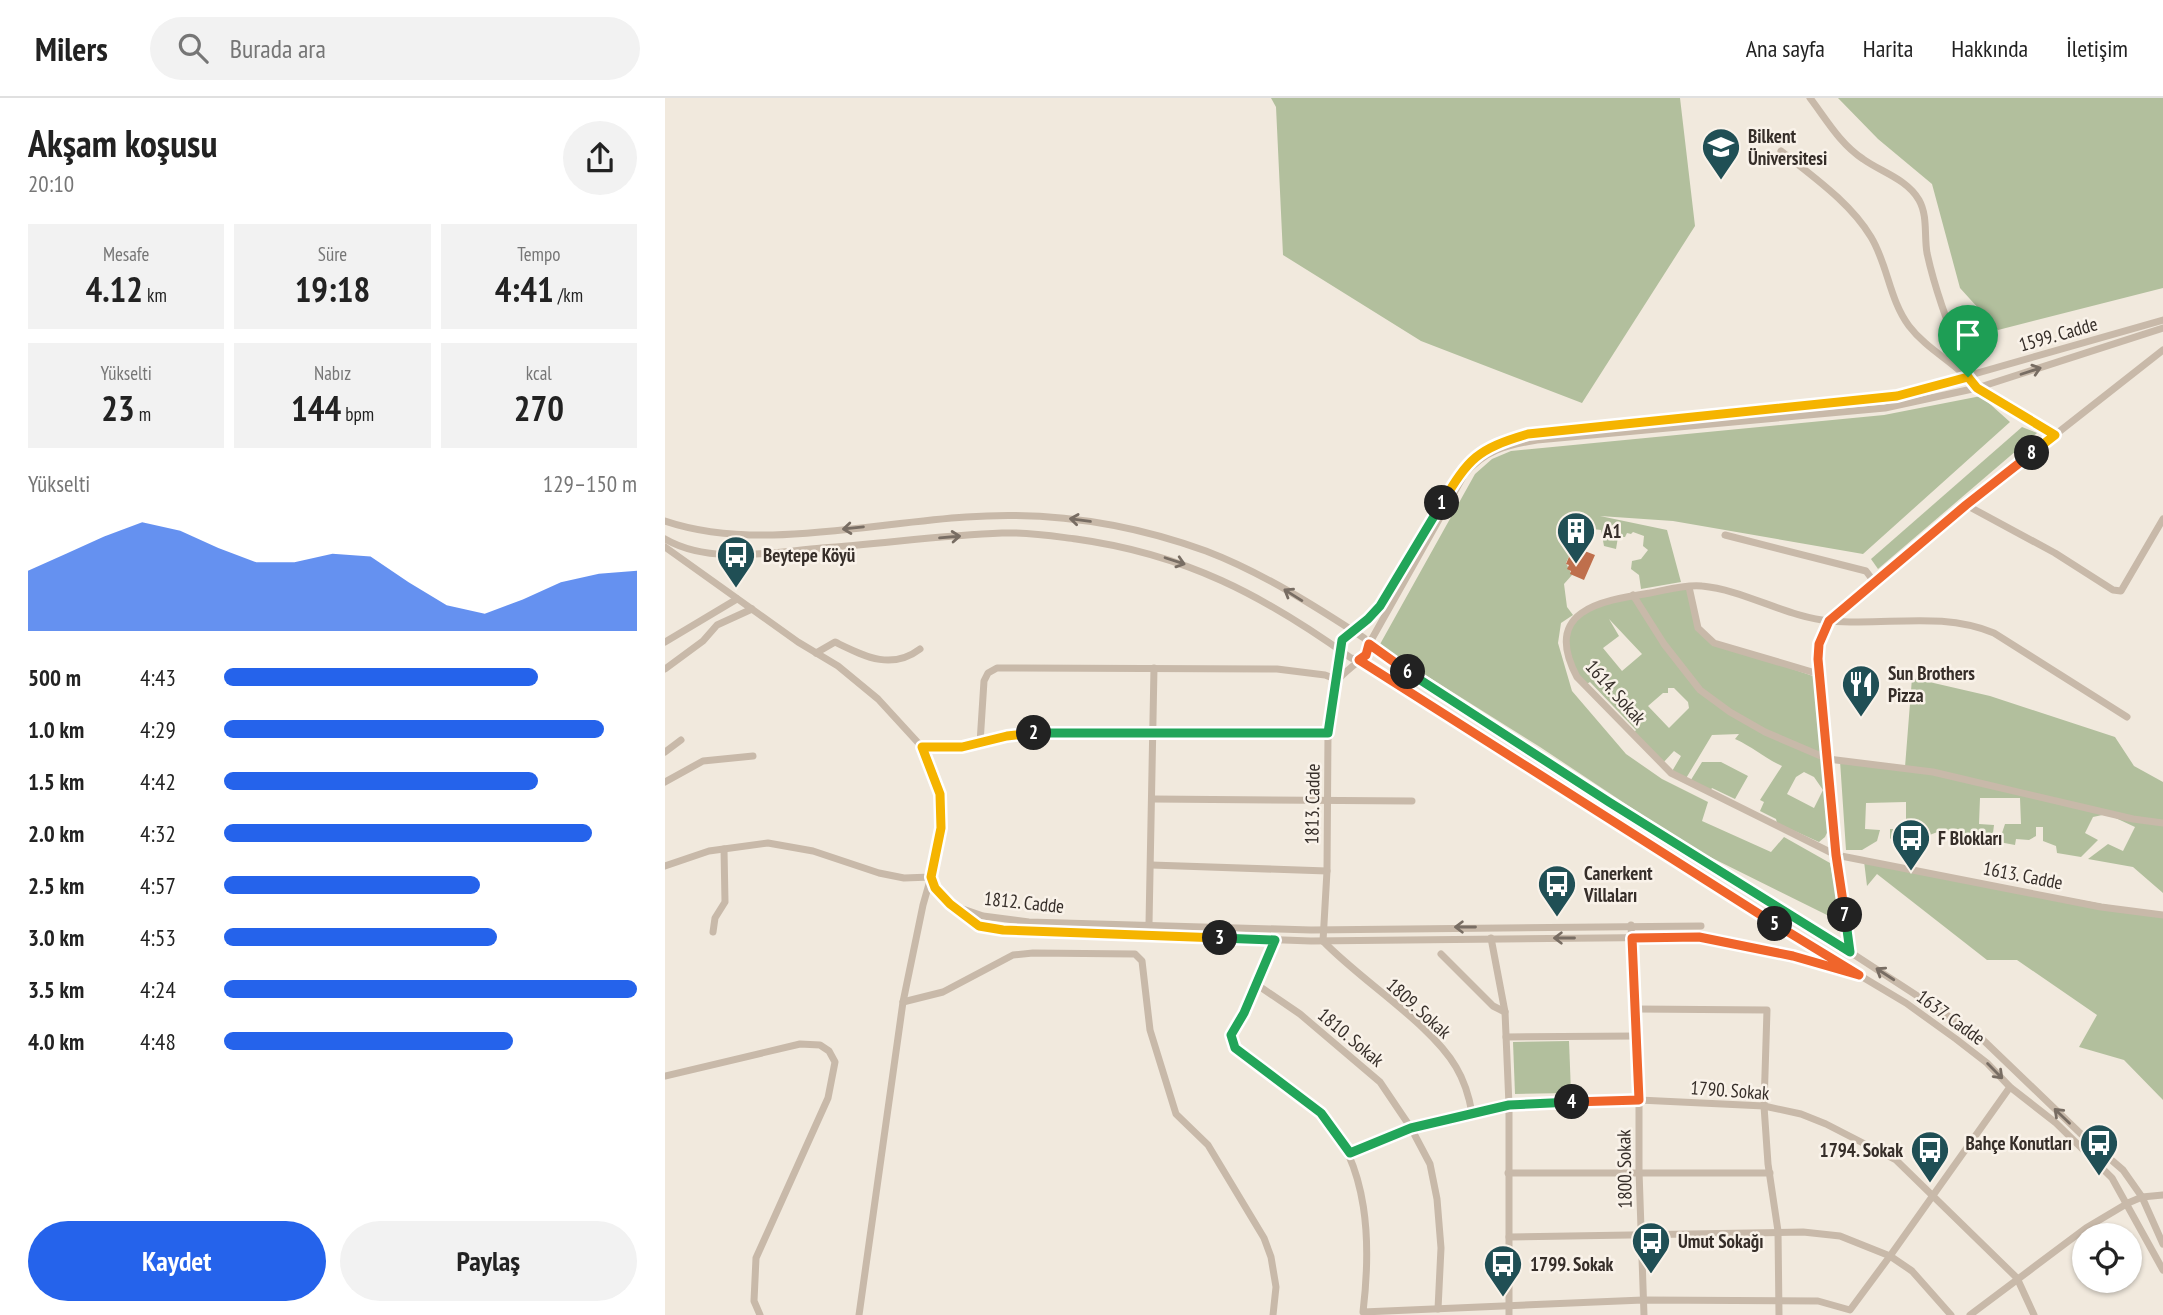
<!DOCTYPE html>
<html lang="tr">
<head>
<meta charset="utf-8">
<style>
	body { margin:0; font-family:"PT Sans Narrow",sans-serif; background:#f2f2f2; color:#222; height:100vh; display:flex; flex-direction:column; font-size:26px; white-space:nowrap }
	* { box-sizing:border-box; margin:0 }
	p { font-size:23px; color:#767676 }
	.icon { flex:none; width:38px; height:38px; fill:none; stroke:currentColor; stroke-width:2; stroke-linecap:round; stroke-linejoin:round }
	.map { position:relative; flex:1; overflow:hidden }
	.drawer { display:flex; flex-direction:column; background:#fff; width:665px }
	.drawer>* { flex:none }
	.buttons { position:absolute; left:1407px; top:1125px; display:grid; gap:14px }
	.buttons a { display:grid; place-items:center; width:70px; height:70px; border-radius:50%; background:#fff; box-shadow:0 2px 5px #0004; font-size:35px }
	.pin { position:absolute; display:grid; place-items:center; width:60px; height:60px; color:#fff; margin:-72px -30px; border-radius:50% 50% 50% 0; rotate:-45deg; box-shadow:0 0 7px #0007 }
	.pin .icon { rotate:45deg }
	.km { position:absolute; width:35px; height:35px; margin:-18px; border-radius:50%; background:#222; color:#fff; font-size:19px; line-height:35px; text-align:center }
	.round { display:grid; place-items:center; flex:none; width:74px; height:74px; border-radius:37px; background:#f2f2f2 }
	.head { display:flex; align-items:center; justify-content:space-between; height:119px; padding:0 28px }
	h1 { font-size:38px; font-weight:800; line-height:52px }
	.stats { display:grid; grid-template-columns:repeat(3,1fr); gap:10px; height:119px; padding:7px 28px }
	.stats div { display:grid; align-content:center; border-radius:0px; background:#f2f2f2; text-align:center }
	.stats b { font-size:35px; font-weight:800 }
	.stats small { font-size:19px; font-weight:400 }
	.stats p { font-size:19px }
	.chart { height:196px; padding:14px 28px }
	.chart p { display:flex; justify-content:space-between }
	.chart svg { width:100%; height:126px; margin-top:7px; fill:#2563eb; opacity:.7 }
	.primary-button { display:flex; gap:14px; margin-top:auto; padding:14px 28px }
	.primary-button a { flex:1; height:80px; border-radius:42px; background:#2563eb; color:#fff; font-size:28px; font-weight:800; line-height:80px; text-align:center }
	.primary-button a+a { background:#f2f2f2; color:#222 }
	ul { padding:0 28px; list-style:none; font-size:23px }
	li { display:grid; grid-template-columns:112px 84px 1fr; align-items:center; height:52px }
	li i { height:18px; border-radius:9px; background:#2563eb }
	header { display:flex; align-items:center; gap:42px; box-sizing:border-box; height:98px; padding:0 35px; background:#fff; border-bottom:2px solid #e0e0e0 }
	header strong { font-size:33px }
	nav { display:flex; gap:38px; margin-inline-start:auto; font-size:24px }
	.search { width:490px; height:63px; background:#f2f2f2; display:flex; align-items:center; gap:18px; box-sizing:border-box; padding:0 24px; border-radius:38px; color:#767676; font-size:26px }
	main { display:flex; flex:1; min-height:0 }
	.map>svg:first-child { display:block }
</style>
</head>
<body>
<header>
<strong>Milers</strong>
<div class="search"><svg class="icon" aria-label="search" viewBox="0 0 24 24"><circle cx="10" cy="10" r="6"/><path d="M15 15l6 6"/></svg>Burada ara</div>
<nav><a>Ana sayfa</a><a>Harita</a><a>Hakkında</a><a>İletişim</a></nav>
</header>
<main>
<section class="drawer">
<div class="head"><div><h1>Akşam koşusu</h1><p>20:10</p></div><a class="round"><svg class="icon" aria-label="share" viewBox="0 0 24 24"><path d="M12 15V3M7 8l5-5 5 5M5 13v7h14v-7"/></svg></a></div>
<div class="stats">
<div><p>Mesafe</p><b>4.12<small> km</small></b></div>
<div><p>Süre</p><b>19:18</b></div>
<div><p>Tempo</p><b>4:41<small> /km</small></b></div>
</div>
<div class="stats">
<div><p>Yükselti</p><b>23<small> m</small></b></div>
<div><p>Nabız</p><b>144<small> bpm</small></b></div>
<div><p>kcal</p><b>270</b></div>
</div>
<div class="chart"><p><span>Yükselti</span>129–150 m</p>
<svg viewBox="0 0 160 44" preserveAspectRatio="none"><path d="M0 44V23L10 17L20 11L30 6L40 9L50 15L60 20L70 20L80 17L90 18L100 27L110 35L120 38L130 33L140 27L150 24L160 23V44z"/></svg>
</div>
<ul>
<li><b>500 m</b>4:43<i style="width:76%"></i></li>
<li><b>1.0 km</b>4:29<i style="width:92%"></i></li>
<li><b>1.5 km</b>4:42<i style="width:76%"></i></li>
<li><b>2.0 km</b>4:32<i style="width:89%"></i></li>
<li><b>2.5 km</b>4:57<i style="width:62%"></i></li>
<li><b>3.0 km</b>4:53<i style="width:66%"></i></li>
<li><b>3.5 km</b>4:24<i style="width:100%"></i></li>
<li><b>4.0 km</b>4:48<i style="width:70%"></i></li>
</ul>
<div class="primary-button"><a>Kaydet</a><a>Paylaş</a></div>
</section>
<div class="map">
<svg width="1498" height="1217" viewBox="0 0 1498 1217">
	<rect width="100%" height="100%" fill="#f1e9dd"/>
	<g fill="#b2bf9d" fill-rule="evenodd">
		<path d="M 606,0 L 1015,0 L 1030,128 L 917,305 L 756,243 L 618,157 L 611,9 Z"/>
		<path d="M 1173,0 L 1498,0 L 1498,190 L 1333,232 L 1295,190 L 1267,86 L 1213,41 Z"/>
		<path d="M 1316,298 L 1345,324 L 1198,456 L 1008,423 L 935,418 L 1002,432 L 1016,484 L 976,491 L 974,477 L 966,471 L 967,463 L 976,461 L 983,452 L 978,448 L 979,438 L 968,434 L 966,436 L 962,435 L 960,439 L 953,439 L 951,451 L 939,448 L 936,432 L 928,431 L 914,439 L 916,455 L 906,454 L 901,465 L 907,477 L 899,486 L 902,509 L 908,517 L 896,525 L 893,545 L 907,593 L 961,656 L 997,681 L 1043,704 L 1037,723 L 1106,754 L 1119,739 L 1165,765 L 1177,828 L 1164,818 L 1027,750 L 875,649 L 714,548 L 810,376 L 827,361 L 846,353 L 1219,317 Z"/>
		<path d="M 1357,329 L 1372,335 L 1213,471 L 1206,461 Z"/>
		<path d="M 1024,489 L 1033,530 L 1049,545 L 1151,579 L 1165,728 L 1160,739 L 1154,744 L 1112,725 L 1111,721 L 1095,713 L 1099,704 L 1095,702 L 1117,668 C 1099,660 1088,649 1070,641 L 1074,636 L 1047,637 L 1020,682 L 1006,675 L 1016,658 L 1009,653 L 997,666 L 968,636 L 971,632 L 925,584 L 920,587 L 912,579 L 902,542 L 907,523 L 921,510 ZM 944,521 L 977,556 L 957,573 L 938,550 L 954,538 ZM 1003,590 L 1009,590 L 1023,604 L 1024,610 L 1004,630 L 983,608 L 998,595 L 1003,595 ZM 1139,674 L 1149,679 L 1158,692 L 1149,710 L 1122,696 L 1131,679 Z"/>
		<path d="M 1247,580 L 1325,598 L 1450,639 L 1469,668 L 1498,684 L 1498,795 L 1468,769 L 1423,761 L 1443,746 L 1458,753 L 1470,729 L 1442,716 L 1428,719 L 1420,735 L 1433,742 L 1416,759 L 1392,755 L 1391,748 L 1378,743 L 1378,729 L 1371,729 L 1371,738 L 1364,742 L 1351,741 L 1350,747 L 1334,744 L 1340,726 L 1356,726 L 1355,700 L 1315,700 L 1314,726 L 1329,727 L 1327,743 L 1275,733 L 1233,749 L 1225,740 L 1225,731 L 1241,731 L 1241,704 L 1201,705 L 1200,731 L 1215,732 L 1212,743 L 1197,752 L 1181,752 L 1175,663 L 1240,669 Z"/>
		<path d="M 1037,664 L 1056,664 L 1083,678 L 1070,701 L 1047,690 L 1044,695 L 1024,685 Z"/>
		<path d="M 1199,763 L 1498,817 L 1498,1002 L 1459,962 L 1414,949 L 1432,917 L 1352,862 L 1322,862 L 1212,776 L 1202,788 Z"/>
		<path d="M 904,943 L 906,995 L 850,996 L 848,944 Z"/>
	</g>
	<path fill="#bf6f4c" d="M 917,452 L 930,457 L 919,482 L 905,476 L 906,473 L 902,471 L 904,467 L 901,466 L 906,454 L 916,455 Z"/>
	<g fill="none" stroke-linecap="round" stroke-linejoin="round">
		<g stroke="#c8b9a9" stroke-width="7">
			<path d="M 1145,0 C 1161,21 1175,46 1198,61 C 1216,74 1242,81 1254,102 C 1263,118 1259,138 1262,155 C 1271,197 1288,238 1303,278"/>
			<path d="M 1116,53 C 1147,78 1185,104 1206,139 C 1223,167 1224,201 1244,228 C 1263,253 1293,266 1312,290 L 1390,337"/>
			<path d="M 1498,230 L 1312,290 L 1220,310 L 872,342 C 841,347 820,352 799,377 L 704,546 L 763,588 L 944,704 L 1185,854 L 1314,938 L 1415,1035 L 1458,1072 L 1477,1099 L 1498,1146"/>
			<path d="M 834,345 L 863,336 L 1232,298 L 1498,222"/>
			<path d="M 1301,407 L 1390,455 L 1448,492 L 1456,493 L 1498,421"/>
			<path d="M 0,423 C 91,454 206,425 301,419 C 382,413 464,425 541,453 C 596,474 650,508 699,540 L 704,546 C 701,562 682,570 673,582"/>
			<path d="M 1060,437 L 1201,473 L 1210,485"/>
			<path d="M 0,441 C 45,467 107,454 157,450 C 217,446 277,437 337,435 C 362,434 387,438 411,441 C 520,456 598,497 686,560 L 694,562 L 918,706 L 1185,872"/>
			<path d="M 0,449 L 133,544 L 173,568 L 213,601 L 257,649 L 269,674 L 275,696 L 276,730 L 270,765 L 258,807 L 238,904 L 194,1217"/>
			<path d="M 1024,489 L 1033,530 L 1049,545 L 1154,576"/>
			<path d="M 968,497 L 999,546 L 1035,592 L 1065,614 L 1100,634 L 1163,661 L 1268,674 L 1468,721 L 1498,725"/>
			<path d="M 0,544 L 72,501"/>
			<path d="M 151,555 L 170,544 C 199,558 226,573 255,551"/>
			<path d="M 0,571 L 38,543 L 52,527 L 87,511"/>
			<path d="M 1462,619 L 1329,535 C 1275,513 1222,528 1166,523 C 1123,520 1080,492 1037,488 C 1021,486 1001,492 985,495 C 934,503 877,513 912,579 L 1006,675 L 1171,757 L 1436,809 L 1498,817"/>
			<path d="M 315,645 L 319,583 L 323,575 L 332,570 L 612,571 L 660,577 L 673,582"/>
			<path d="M 257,649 L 297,649 L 357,635 L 663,635"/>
			<path d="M 0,654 L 16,642"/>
			<path d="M 0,684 L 38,663 L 88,658"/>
			<path d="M 488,701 L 747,703"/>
			<path d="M 486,767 L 662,773"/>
			<path d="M 0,768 L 44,753 L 103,745 L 148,753 L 214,775 L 239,780 L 266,779"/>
			<path d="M 266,779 C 272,796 298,823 316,828 C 323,831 331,831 338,832 L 646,843 L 1034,839 L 1128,858 L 1194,877 L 1241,905 L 1291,941 L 1322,965 L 1345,989 L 1391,1025 L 1447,1080 L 1498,1172"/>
			<path d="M 292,809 L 318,818 L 364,824 L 646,832 L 1036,828"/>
			<path d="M 484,826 L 489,570"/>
			<path d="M 966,827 L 974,1002 L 974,1073 L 979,1217"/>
			<path d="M 48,834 L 50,820 L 60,804 L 59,751"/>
			<path d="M 826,840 L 840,914 L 844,1007 L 844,1217"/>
			<path d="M 609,842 L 579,915 L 566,937 L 570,950 C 598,969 632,990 656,1015 C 705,1067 706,1147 698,1214 L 978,1202 L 1153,1203 L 1185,1212 L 1225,1158 L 1247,1173 L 1286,1217"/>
			<path d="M 658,843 L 662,773 L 663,635 L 675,546 C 681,532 704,520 715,508 L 775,408"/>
			<path d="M 658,843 C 695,882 766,926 791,969 C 800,984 804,998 807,1015"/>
			<path d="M 1185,854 L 1171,757 L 1154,576 C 1153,556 1154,541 1164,523 L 1301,407 L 1498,252"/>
			<path d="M 776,856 L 828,908 L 840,914"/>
			<path d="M 591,886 L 635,916 L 715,984 L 746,1030 L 765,1066 L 772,1101 L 776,1150 L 773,1211"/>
			<path d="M 238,904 L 278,894 L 348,857 L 368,855 L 470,856 L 477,863 L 485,932 L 511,1016 L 543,1047 L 599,1140 L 606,1159 L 611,1189 L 608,1217"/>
			<path d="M 971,911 L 1102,912 L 1099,1008 L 1103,1066 L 1113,1133 L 1114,1217"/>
			<path d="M 841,939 L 972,938"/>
			<path d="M 0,978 L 135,946 L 155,947 L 164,953 L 170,964 L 163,1000 L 91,1160 L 89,1203 L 95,1217"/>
			<path d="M 685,1055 L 746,1030 L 844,1007 L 974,1002 L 1099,1008 L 1136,1016 L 1161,1026 L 1231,1062 L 1352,1180 L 1369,1217"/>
			<path d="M 843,1075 L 1105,1075"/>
			<path d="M 844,1139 L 1138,1134 L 1175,1138 L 1225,1158 L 1345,989"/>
			<path d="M 1305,1217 L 1421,1130 L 1463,1105 L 1477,1099 L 1498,1097"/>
		</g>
	</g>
	<defs><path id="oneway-shaft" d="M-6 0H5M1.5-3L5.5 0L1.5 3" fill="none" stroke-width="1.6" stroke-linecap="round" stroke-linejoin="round" transform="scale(1.75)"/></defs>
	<g stroke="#786d63">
		<use href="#oneway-shaft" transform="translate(1366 273) rotate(-18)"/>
		<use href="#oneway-shaft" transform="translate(415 422) rotate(-172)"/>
		<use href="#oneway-shaft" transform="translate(188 430) rotate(174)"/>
		<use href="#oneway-shaft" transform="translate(285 439) rotate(-5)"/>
		<use href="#oneway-shaft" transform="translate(510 463) rotate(18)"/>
		<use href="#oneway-shaft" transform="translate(628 497) rotate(-148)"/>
		<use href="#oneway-shaft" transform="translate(800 829) rotate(180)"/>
		<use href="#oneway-shaft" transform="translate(899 840) rotate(-180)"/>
		<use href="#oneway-shaft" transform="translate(1220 876) rotate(-147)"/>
		<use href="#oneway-shaft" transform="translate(1330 973) rotate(45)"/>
		<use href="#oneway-shaft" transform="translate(1397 1018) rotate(-136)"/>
	</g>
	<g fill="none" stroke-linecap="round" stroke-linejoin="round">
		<g stroke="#fff" stroke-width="14">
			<path id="split-1" d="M 777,405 C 804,360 812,351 863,336 L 1232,298 L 1303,279"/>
		</g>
		<g stroke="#fff" stroke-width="14">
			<path id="split-2" d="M 369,635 L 663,635 L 677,542 L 703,521 L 715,508 L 777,405"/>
		</g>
		<g stroke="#fff" stroke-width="14">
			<path id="split-3" d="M 369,635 L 342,638 L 297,649 L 257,649 L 275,696 L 276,730 L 266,779 L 270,790 L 285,806 L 314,828 L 338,832 L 555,840"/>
		</g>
		<g stroke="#fff" stroke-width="14">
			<path id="split-4" d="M 555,840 L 610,842 L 579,915 L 566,937 L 570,950 L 656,1015 L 685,1055 L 746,1030 L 844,1007 L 907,1004"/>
		</g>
		<g stroke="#fff" stroke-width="14">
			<path id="split-5" d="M 907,1004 L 974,1002 L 967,840 L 1034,839 L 1128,858 L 1194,877 L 1110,826"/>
		</g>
		<g stroke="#fff" stroke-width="14">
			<path id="split-6" d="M 743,574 L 704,546 L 701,557 L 694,562 L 1110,826"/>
		</g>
		<g stroke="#fff" stroke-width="14">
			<path id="split-7" d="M 743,574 L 944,704 L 1185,854 L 1180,817"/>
		</g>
		<g stroke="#fff" stroke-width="14">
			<path id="split-8" d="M 1180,817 L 1171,757 L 1153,561 L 1154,546 L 1164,523 L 1301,407 L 1367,355"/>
		</g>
		<g stroke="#fff" stroke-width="14">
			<path id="split-9" d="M 1303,279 L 1312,290 L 1390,337 L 1367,355"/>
		</g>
		<use href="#split-1" stroke="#f5b400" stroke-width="9"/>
		<use href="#split-2" stroke="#22a559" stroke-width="9"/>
		<use href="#split-3" stroke="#f5b400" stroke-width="9"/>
		<use href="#split-4" stroke="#22a559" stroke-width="9"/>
		<use href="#split-5" stroke="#f0652b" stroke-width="9"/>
		<use href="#split-6" stroke="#f0652b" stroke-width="9"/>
		<use href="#split-7" stroke="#22a559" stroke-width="9"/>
		<use href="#split-8" stroke="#f0652b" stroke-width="9"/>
		<use href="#split-9" stroke="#f5b400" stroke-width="9"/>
	</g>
	<defs>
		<g id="university-pin" transform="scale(2.0125)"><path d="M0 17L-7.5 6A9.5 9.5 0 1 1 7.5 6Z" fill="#204f55" stroke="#f9f2e9"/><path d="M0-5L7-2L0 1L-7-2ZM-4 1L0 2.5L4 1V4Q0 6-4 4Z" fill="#fff"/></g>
		<g id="building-pin" transform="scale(2.0125)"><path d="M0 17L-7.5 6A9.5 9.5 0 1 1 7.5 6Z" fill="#204f55" stroke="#f9f2e9"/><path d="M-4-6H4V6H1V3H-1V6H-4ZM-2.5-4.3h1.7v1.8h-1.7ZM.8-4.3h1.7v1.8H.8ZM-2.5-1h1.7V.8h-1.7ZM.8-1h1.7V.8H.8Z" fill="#fff"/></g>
		<g id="bus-pin" transform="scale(2.0125)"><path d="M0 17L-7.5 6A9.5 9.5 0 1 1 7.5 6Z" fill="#204f55" stroke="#f9f2e9"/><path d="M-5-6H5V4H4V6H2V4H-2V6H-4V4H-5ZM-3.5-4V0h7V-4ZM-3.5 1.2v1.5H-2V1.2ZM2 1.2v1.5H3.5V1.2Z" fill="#fff"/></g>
		<g id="restaurant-pin" transform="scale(2.0125)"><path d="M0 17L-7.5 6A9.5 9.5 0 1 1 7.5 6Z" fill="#204f55" stroke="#f9f2e9"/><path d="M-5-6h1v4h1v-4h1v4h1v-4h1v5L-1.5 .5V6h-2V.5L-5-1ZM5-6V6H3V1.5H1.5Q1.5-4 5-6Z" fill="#fff"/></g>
	</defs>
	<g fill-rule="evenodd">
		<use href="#university-pin" x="1056" y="49"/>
		<use href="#building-pin" x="911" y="433"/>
		<use href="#bus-pin" x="71" y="457"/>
		<use href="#restaurant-pin" x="1196" y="586"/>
		<use href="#bus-pin" x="1246" y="740"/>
		<use href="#bus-pin" x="892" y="786"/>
		<use href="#bus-pin" x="1434" y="1045"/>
		<use href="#bus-pin" x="1265" y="1052"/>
		<use href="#bus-pin" x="986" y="1143"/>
		<use href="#bus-pin" x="838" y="1166"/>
	</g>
	<g text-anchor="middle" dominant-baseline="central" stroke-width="5" stroke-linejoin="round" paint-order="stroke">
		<g font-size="19" font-weight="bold" fill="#362e29" stroke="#f9f2e9" text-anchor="start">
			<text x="1083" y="38">Bilkent<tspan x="1083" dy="22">Üniversitesi</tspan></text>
			<text x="938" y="433">A1</text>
			<text x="98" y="457">Beytepe Köyü</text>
			<text x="1223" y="575">Sun Brothers<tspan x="1223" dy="22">Pizza</tspan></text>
			<text x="1273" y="740">F Blokları</text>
			<text x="919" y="775">Canerkent<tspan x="919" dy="22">Villaları</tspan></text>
			<text x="1407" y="1045" text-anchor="end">Bahçe Konutları</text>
			<text x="1238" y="1052" text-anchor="end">1794. Sokak</text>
			<text x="1013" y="1143">Umut Sokağı</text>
			<text x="865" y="1166">1799. Sokak</text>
		</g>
		<g font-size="19" fill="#362e29" stroke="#f9f2e9">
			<text transform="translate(1393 236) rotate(-16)">1599. Cadde</text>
			<text transform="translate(951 594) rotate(48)">1614. Sokak</text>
			<text transform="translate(647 706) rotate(-89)">1813. Cadde</text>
			<text transform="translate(1358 777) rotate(11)">1613. Cadde</text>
			<text transform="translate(359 804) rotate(6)">1812. Cadde</text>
			<text transform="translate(754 910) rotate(42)">1809. Sokak</text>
			<text transform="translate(1286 919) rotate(36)">1637. Cadde</text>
			<text transform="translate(686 939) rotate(40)">1810. Sokak</text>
			<text transform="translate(1065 992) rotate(4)">1790. Sokak</text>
			<text transform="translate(959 1071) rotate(-91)">1800. Sokak</text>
		</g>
	</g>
</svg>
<div class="buttons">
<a><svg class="icon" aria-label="locate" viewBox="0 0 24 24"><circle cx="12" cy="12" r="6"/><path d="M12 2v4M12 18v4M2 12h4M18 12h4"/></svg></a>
</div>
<div class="pin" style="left:1303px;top:279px;background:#1e9e55"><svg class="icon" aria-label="arrive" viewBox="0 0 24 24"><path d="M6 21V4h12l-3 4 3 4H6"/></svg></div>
<b class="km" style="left:777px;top:405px">1</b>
<b class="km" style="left:369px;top:635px">2</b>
<b class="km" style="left:555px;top:840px">3</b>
<b class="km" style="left:907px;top:1004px">4</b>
<b class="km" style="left:1110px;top:826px">5</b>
<b class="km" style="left:743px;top:574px">6</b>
<b class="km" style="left:1180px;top:817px">7</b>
<b class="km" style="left:1367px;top:355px">8</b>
</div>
</main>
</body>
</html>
